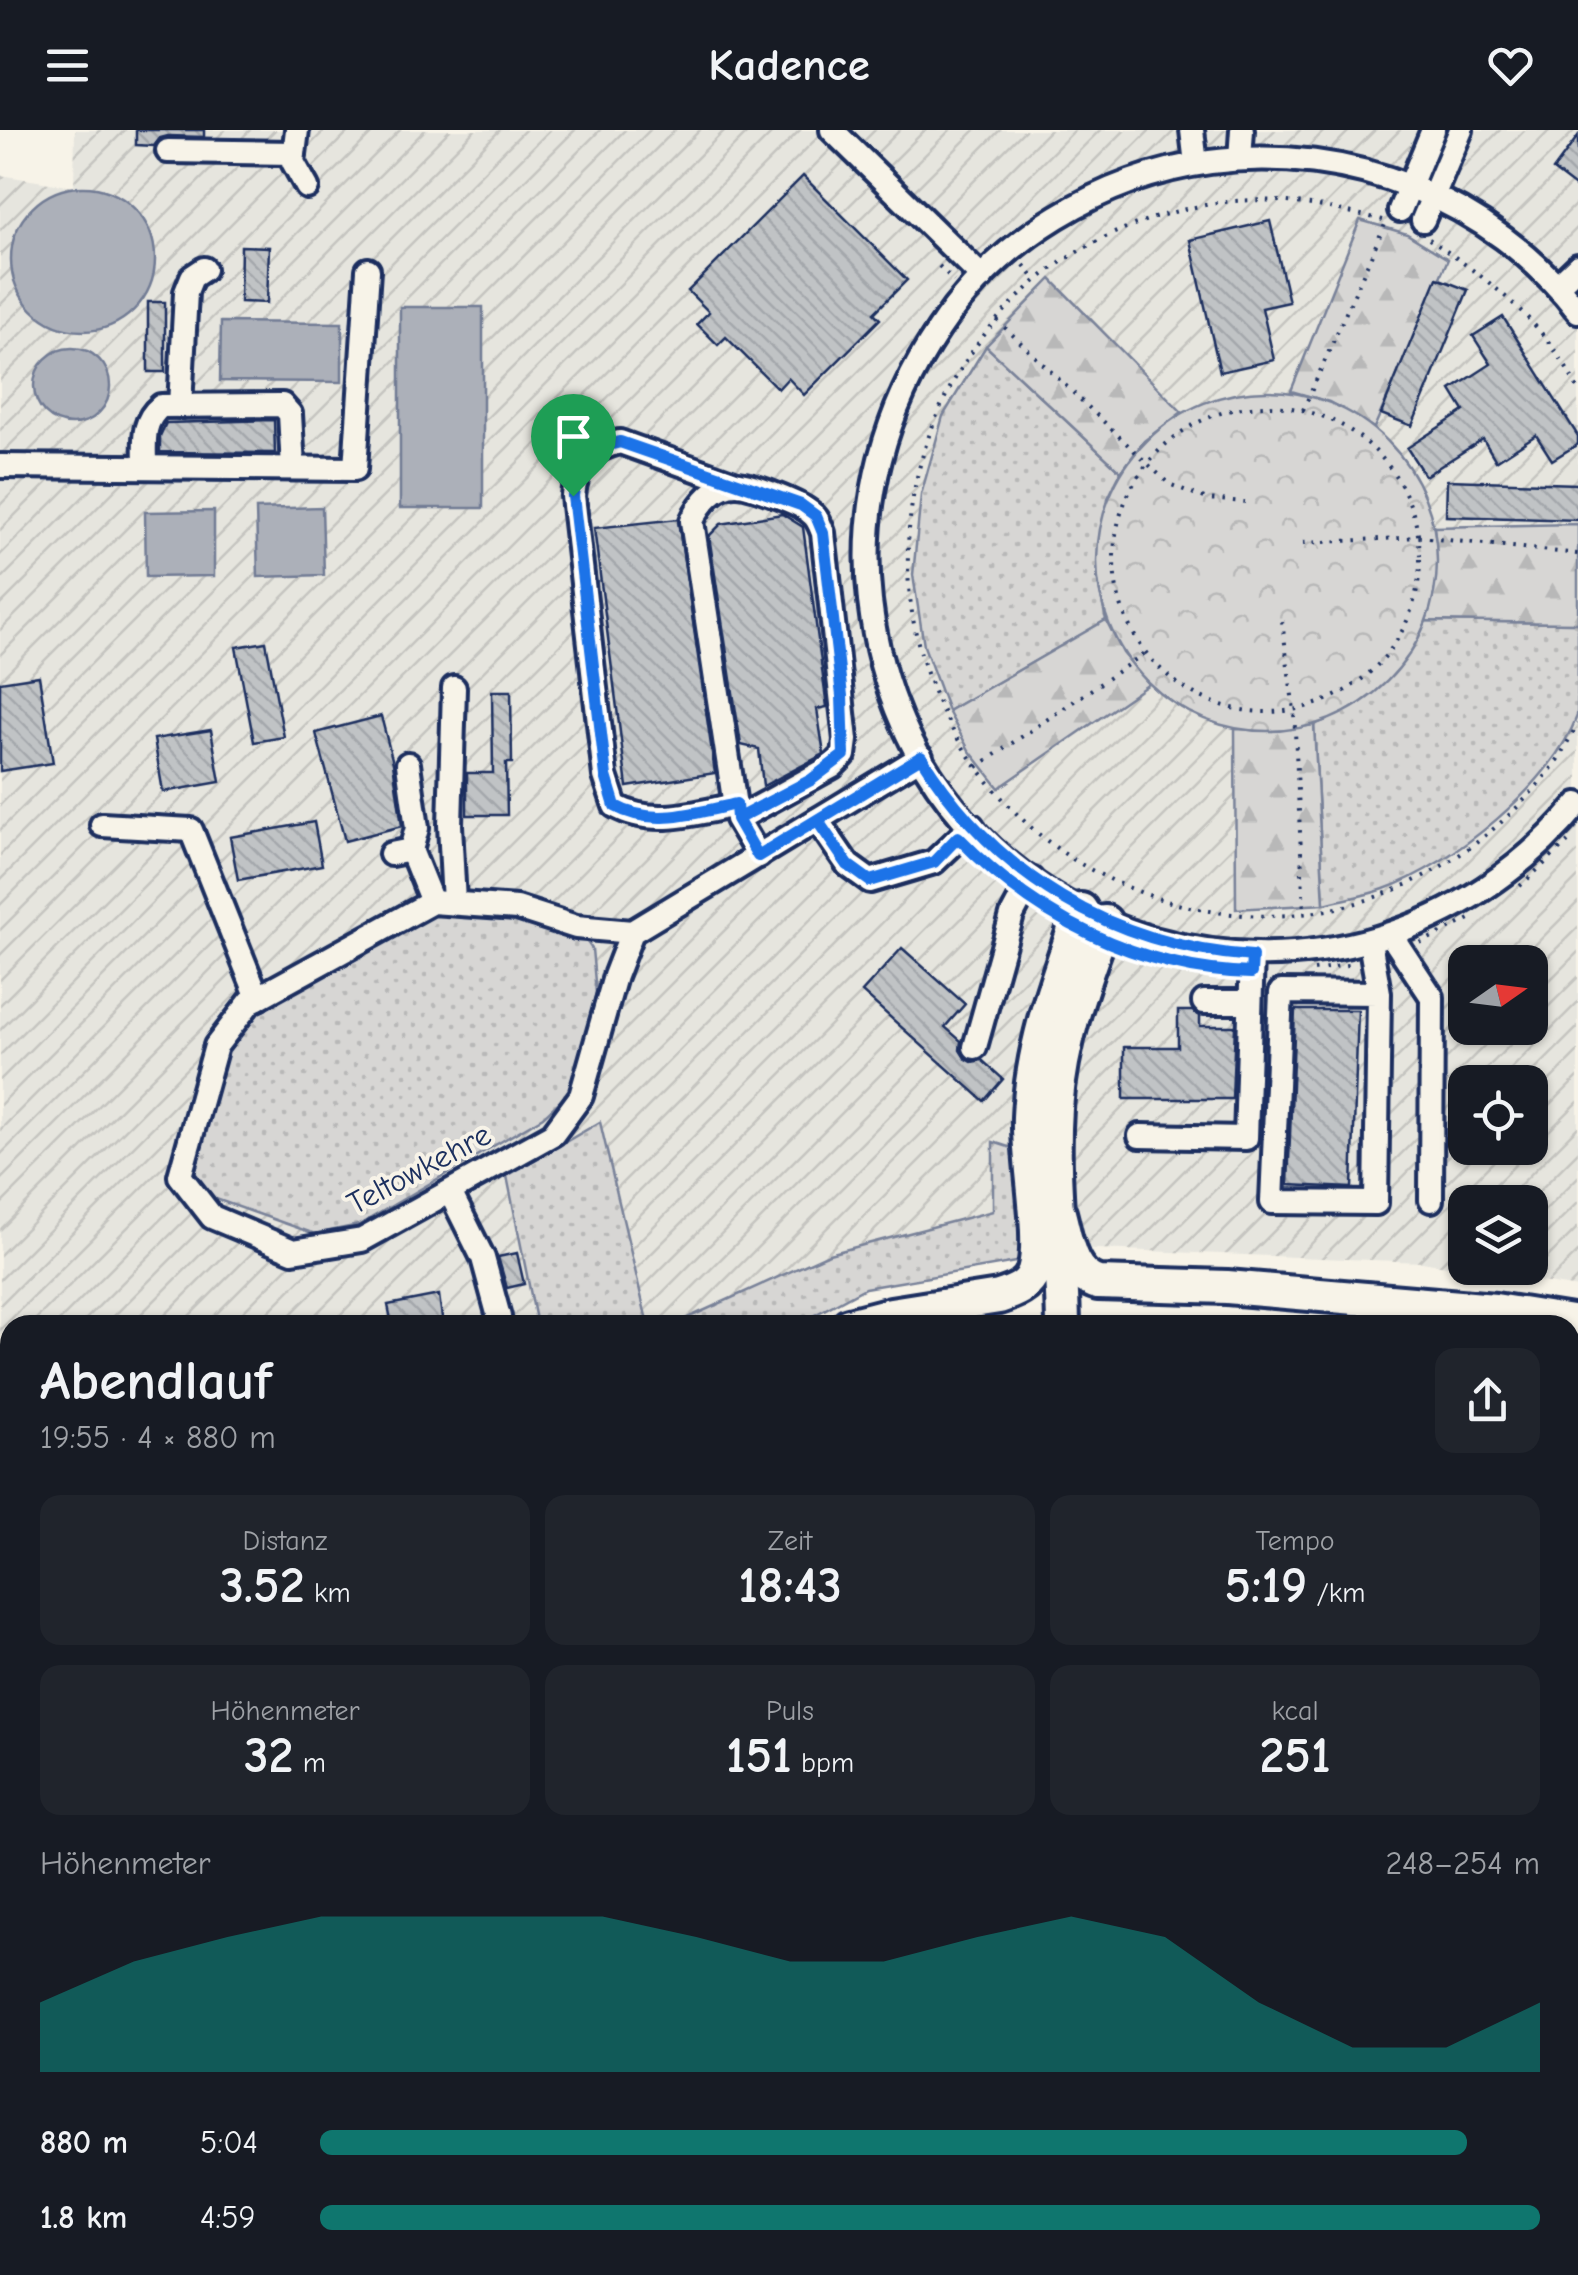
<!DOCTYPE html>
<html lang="de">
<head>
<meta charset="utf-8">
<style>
	body { margin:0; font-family:"Comic Neue",sans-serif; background:#20242c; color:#f1f3f6; height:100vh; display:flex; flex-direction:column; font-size:38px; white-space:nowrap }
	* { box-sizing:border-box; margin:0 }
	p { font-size:32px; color:#9ea1a6 }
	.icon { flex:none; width:55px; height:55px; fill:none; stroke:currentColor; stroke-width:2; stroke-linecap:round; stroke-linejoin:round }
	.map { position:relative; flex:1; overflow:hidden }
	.panel { position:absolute; left:0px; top:1185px; width:1580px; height:960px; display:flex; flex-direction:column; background:#171b24; border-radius:30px 30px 0 0; box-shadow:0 2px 8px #0004 }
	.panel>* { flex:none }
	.needle { width:65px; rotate:76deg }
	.controls { position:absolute; left:1448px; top:815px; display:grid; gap:20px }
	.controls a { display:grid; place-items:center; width:100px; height:100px; border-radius:20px; background:#171b24; box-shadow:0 2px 8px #0004; font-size:50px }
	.pin { position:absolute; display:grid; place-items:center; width:85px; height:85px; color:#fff; margin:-102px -42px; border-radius:50% 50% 50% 0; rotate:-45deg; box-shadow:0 0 10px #0007 }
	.pin .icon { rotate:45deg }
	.round { display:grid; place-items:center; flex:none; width:105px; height:105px; border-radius:20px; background:#20242c }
	.headline { display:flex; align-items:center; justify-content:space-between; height:170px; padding:0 40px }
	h1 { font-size:55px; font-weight:700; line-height:75px }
	.stats { display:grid; grid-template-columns:repeat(3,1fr); gap:15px; height:170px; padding:10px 40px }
	.stats div { display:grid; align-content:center; border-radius:20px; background:#20242c; text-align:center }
	.stats b { font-size:50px; font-weight:700 }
	.stats small { font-size:28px; font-weight:400 }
	.stats p { font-size:28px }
	.chart { height:280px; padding:20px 40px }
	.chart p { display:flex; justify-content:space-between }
	.chart svg { width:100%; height:180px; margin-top:10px; fill:#0f766e; opacity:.7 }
	ul { padding:0 40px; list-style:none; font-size:32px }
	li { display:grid; grid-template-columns:160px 120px 1fr; align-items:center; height:75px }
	li i { height:25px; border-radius:12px; background:#0f766e }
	header { display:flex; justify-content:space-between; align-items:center; height:130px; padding:0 40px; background:#171b24; font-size:45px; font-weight:700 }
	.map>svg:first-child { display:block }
</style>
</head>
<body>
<header><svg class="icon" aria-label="menu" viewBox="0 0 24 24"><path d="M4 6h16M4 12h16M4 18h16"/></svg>Kadence<svg class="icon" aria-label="heart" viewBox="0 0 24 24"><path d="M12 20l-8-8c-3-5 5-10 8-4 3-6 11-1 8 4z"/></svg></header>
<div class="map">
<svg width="1578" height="2145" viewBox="0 0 1578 2145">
	<defs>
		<pattern id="industrial-furrows" width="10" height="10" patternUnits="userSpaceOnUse" patternTransform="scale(2.5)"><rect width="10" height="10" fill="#e6e5de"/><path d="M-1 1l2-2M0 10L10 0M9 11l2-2" fill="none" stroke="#c5c5c1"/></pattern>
		<pattern id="grass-dots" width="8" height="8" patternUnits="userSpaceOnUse" patternTransform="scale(2.5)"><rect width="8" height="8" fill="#d7d6d4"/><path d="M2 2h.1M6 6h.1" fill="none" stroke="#b8b8b8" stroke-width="1.8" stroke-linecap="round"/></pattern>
		<pattern id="forest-firs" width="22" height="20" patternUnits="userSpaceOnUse" patternTransform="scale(2.5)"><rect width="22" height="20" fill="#d7d6d4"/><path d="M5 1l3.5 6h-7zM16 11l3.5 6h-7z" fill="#b8b8b8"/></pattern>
		<pattern id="park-crowns" width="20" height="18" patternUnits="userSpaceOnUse" patternTransform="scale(2.5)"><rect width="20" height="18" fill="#d7d6d4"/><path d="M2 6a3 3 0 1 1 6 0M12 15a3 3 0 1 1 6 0" fill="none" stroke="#b8b8b8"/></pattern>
		<pattern id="building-back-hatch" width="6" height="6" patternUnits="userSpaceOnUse" patternTransform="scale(2.5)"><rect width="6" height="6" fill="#c0c3c5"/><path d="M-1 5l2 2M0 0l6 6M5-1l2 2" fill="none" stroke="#a4a8ac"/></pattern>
	</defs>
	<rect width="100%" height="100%" fill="#f7f3e8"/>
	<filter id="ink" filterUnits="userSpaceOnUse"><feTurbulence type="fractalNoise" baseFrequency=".01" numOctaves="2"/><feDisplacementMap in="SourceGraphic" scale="20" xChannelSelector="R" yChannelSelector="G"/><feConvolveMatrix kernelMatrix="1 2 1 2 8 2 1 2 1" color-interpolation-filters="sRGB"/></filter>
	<g filter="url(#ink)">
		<path fill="url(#industrial-furrows)" fill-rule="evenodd" d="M 75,0 L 1578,0 L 1578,1158 L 1422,1132 L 1048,1117 L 868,1144 L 774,1195 L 10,1195 L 10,1210 L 9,1203 L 0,1204 L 0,45 L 74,57 ZM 1465,832 L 1530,832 L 1530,898 L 1465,898 ZM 1465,952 L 1530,952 L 1530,1018 L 1465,1018 ZM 1465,1072 L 1530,1072 L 1530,1138 L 1465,1138 Z"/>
		<g fill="url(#grass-dots)" stroke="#798299" stroke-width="2.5">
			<path d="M 986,216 L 1121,342 L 1108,368 L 1097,448 L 1106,490 L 948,581 L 924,516 L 913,445 L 921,365 L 943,286 Z"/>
			<path d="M 1426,491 L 1578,493 C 1578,515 1578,569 1577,586 C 1552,655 1452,735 1384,759 C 1365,766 1344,769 1324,774 L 1314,595 C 1367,574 1402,542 1426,491 Z"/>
			<path d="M 433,784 L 475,785 L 555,797 L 584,808 L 592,819 L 596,863 L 572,960 L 543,987 L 359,1095 L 315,1104 L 213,1068 L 194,1047 L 197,1025 L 229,915 L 249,886 Z"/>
			<path d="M 600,992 L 648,1195 L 537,1195 L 507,1046 Z"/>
			<path d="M 993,1012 L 1015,1019 L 1028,1130 L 865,1158 L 796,1195 L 672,1195 L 829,1124 L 993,1081 Z"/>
			<path d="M 10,1528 L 10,1836 L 0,1835 L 0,1529 Z"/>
		</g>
		<g fill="url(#forest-firs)" stroke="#798299" stroke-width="2.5">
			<path d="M 1360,90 L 1407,104 L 1448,129 L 1374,298 L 1329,272 L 1291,261 Z"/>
			<path d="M 1051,149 L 1182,282 L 1144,311 L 1121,342 L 986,216 Z"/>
			<path d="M 1578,394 L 1578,493 L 1426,491 C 1435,458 1438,431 1434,397 Z"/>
			<path d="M 1106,490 L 1123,523 L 1149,554 L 999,658 L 969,620 L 948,581 Z"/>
			<path d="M 1314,595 L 1324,774 L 1236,779 L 1235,599 L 1272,601 Z"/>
			<path d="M 1578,1406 L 1578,1737 L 1570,1742 L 1570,1410 Z"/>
			<path d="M 0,1836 L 10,1836 L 10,2135 L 458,2135 L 459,2145 L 0,2145 Z"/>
			<path d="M 806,2135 L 1568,2135 L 1570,2145 L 806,2145 Z"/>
		</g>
		<circle fill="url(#park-crowns)" stroke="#798299" stroke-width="2.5" cx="1267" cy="431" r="170"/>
		<g fill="#acb0b9" stroke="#727c95" stroke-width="2.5">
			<circle cx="83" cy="129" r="72"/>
			<rect x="400" y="177" width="83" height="201"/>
			<path d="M 221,192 L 342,193 L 342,252 L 220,251 Z"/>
			<circle cx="72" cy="256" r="38"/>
			<path d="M 322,377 L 324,445 L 258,447 L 256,379 Z"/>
			<path d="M 214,381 L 214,446 L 146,447 L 145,382 Z"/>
			<path d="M 458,2135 L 806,2135 L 806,2145 L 459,2145 Z"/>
		</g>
		<g fill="url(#building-back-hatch)" stroke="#1b2f5e" stroke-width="2.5">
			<path d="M 136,0 L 204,0 L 204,7 L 168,6 L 160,8 L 154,16 L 136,15 Z"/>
			<path d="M 1578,6 L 1578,59 L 1553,40 Z"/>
			<path d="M 803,46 L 907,150 L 874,183 L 880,189 L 804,265 L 788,248 L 778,259 L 726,207 L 718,215 L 697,194 L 709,182 L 688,161 Z"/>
			<path d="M 1270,91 L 1289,172 L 1262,178 L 1274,230 L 1220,242 L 1190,110 Z"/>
			<path d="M 241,116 L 269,117 L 267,173 L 240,172 Z"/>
			<path d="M 1437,148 L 1468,160 L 1412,296 L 1381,284 Z"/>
			<rect x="148" y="172" width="17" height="70"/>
			<path d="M 1503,187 L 1578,306 L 1578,314 L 1552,330 L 1536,305 L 1496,331 L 1483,309 L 1425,346 L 1407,318 L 1464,281 L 1451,260 L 1491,234 L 1473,206 Z"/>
			<path d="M 274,290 L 275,323 L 160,322 L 160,306 L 166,293 Z"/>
			<path d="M 1447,350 L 1578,354 L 1578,390 L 1446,386 Z"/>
			<path d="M 782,384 L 803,397 L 827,577 L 817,579 L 824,624 L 763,656 L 759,619 L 741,615 L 709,406 L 721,394 Z"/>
			<path d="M 678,389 L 715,643 L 627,657 L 594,398 Z"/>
			<path d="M 266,512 L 284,607 L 254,612 L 236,517 Z"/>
			<path d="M 39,546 L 53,633 L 0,641 L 0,552 Z"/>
			<path d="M 492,561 L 511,561 L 512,633 L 506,633 L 507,685 L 467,685 L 467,643 L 493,643 Z"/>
			<path d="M 381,586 L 393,633 L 402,696 L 345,711 L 316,603 Z"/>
			<path d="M 211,600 L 220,652 L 163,662 L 154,609 Z"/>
			<path d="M 314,692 L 322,735 L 238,750 L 230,707 Z"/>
			<path d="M 902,818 L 965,874 L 945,897 L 961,911 L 960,920 L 965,928 L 972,932 L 982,930 L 1003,949 L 984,971 L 862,862 Z"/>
			<path d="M 1295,880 L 1358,880 L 1352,1058 L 1288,1055 Z"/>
			<path d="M 1178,881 L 1192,881 L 1200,886 L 1200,896 L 1235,896 L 1232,969 L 1124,969 L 1124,917 L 1178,917 Z"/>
			<path d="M 517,1123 L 524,1154 L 507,1158 L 498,1127 Z"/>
			<path d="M 439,1165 L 443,1195 L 392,1195 L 388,1175 Z"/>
		</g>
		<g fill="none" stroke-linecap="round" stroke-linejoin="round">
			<g stroke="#1b2f5e" stroke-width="30">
				<g id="minor">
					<path d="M 297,0 L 293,32 L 307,57"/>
					<path d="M 832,0 L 982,147"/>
					<path d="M 1192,0 L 1196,34"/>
					<path d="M 168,21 L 294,23"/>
					<path d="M 1240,29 L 1242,0"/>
					<path d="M 1400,80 L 1433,0"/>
					<path d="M 1423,90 L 1461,0"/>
					<path d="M 1557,156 L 1578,136"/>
					<path d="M 1578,181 C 1492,70 1348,13 1210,32 C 1102,47 1000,108 939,199 C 885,279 859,374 870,471 C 911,829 1351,947 1578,674"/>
					<path d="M 180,276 L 186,162 L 192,147 L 204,139"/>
					<path d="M 0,336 L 355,339 L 368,140"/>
					<path d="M 145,336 C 145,313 141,292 161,276 L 282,275 L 290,284 L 293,338"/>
					<path d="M 454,558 L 450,695 L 454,773"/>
					<path d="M 408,634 L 417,698 L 411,720"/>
					<path d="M 736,675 C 696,683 652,697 615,676 L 605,646 L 573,366 C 576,335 589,319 620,312 L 737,354"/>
					<path d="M 737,689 L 833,636 L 844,625 L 846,610 L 823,403 C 820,395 818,388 811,383 C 800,373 753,355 738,354 C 716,353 700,373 692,391 L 737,689 L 759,726"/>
					<path d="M 817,690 L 848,735 L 870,751 L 934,732 L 972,696"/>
					<path d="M 102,695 L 191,700 L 258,868"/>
					<path d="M 391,724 L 411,720 L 432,772"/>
					<path d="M 632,802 L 615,846 L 581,966 L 553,1004 L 362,1110 L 293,1121 L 212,1087 L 180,1046 L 216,916 L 250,872 L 432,772 L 517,778 L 576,797 L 632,802 L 921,627"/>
					<path d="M 1391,805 L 1432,867 L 1431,1070"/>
					<path d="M 1370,812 L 1379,863 L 1376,1073 L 1272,1072 L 1281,862 L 1379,863"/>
					<path d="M 1204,872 L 1250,872"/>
					<path d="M 975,917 L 1012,785 L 1031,749"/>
					<path d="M 1140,1006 L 1246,1008 L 1252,825"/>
					<path d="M 450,1062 L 483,1128 L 499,1187"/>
					<path d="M 1570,1344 L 1578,1333"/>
				</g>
			</g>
			<g stroke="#1b2f5e" stroke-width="40">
				<g id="highway">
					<path d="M 1059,1083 C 1066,1108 1069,1145 1098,1153 L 1227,1157 L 1495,1180 L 1578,1193"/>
					<path d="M 849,1195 L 891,1184 L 999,1167 C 1014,1162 1029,1157 1034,1141 C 1044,1108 1027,1028 1029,987 C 1032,914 1057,849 1081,780"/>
					<path d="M 1063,1195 C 1062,1123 1051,1050 1056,978 C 1061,913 1082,852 1105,792"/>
					<path d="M 1570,1220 L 1578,1220"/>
					<path d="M 1570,1248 L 1578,1249"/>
					<path d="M 0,1479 L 10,1478"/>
					<path d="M 0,1508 L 10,1507"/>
				</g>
			</g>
			<g stroke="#1b2f5e" stroke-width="4" stroke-dasharray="2.5 8" stroke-linecap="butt">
				<path d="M 1383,90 C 1325,76 1265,63 1205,75 C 1145,86 1082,112 1035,152 C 890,275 864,496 983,645 C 1010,680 1041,710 1079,733 C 1143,770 1215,790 1290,785 C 1393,777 1484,722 1548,643 C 1560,629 1568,610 1578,594"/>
				<path d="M 1429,109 C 1488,149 1547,193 1578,260"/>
				<path d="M 1024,135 L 1036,151"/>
				<path d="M 939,136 L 954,151"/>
				<path d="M 997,190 L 1169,354 L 1207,369 L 1245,372"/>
				<circle cx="1267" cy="429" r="153"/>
				<path d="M 1303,280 L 1386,92"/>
				<path d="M 1303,413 L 1419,407 L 1578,424"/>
				<path d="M 1282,491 L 1294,581 L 1304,783"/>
				<path d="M 977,637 L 1145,523"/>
				<path d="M 1520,756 L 1568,712"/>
				<path d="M 1420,813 L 1470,789"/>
				<path d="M 1190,836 L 1230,842"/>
				<path d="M 1314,840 L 1354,834"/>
				<path d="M 0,1687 L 10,1686"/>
				<path d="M 1279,2145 L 1288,2135"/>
			</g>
			<use href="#minor" stroke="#f7f3e8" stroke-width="22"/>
			<use href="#highway" stroke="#f7f3e8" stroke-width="32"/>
		</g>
	</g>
	<g fill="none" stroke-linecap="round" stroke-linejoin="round" filter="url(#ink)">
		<g stroke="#fff" stroke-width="20">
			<path id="route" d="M 573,366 L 606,646 L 615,676 C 652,697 695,683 736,674 L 737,689 L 758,726 L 817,690 L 848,735 L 870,751 L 934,732 L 958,707 C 1036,788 1138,840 1251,843 L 1252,826 C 1112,816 995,746 921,627 L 758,726 L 737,689 L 811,650 L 844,625 L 842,566 L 823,403 L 816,386 L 801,375 L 620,312 C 589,318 576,335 573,366"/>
		</g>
		<use href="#route" stroke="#1a73e8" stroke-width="12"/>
	</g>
	<g text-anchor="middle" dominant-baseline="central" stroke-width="8" stroke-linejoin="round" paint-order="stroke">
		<g font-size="32" fill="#1b2f5e" stroke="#f7f3e8">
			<text transform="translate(419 1039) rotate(-28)">Teltowkehre</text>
		</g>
	</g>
</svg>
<div class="controls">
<a><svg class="needle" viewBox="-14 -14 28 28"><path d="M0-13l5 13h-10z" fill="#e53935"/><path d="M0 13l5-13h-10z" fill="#9ea1a6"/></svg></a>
<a><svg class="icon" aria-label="locate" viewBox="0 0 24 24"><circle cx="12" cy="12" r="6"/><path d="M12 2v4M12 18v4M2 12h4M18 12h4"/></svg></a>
<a><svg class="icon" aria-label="layers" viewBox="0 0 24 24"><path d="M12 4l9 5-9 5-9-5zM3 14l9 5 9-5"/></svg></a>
</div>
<div class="pin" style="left:573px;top:366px;background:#1e9e55"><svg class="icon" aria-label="arrive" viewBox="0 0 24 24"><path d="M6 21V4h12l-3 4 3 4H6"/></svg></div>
<section class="panel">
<div class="headline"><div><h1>Abendlauf</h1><p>19:55 · 4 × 880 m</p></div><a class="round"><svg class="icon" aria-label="share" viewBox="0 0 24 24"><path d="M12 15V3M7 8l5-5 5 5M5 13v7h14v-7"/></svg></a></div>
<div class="stats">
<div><p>Distanz</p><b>3.52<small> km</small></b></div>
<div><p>Zeit</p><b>18:43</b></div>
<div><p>Tempo</p><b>5:19<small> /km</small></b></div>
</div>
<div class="stats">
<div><p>Höhenmeter</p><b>32<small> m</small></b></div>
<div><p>Puls</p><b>151<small> bpm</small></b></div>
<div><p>kcal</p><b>251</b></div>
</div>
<div class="chart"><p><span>Höhenmeter</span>248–254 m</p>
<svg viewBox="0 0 160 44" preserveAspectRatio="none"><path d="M0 44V27L10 17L20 11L30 6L40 6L50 6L60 6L70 11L80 17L90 17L100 11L110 6L120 11L130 27L140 38L150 38L160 27V44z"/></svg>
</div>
<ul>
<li><b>880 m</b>5:04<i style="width:94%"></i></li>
<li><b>1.8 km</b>4:59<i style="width:100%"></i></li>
</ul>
</section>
</div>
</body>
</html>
